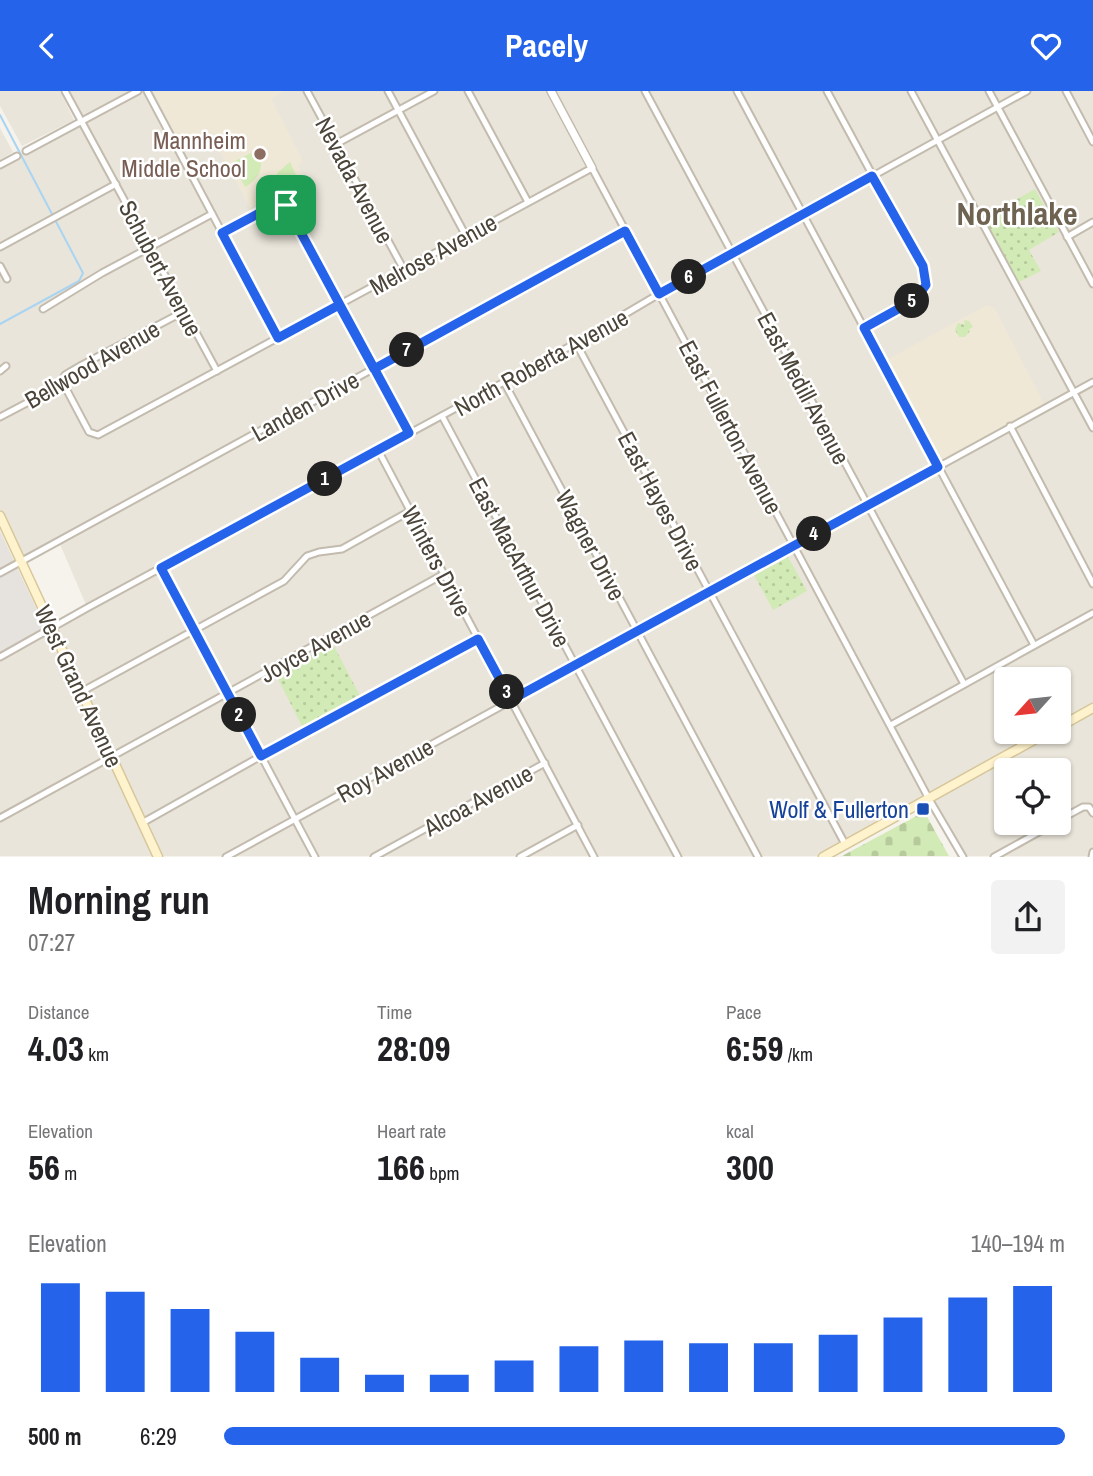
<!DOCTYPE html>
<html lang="en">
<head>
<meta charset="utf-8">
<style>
	body { margin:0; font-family:"Archivo Narrow",sans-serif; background:#f2f2f2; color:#202124; height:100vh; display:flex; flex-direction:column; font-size:26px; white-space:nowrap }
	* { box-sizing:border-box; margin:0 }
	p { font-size:23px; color:#757577 }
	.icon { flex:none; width:38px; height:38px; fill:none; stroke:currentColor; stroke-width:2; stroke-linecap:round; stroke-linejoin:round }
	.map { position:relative; height:766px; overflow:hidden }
	.side { display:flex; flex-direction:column; background:#fff; flex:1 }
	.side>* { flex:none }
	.needle { width:46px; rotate:243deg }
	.controls { position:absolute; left:994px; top:576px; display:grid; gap:14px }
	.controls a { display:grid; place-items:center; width:77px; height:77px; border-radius:7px; background:#fff; box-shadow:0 2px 5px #0004; font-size:35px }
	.pin { position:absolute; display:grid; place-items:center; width:60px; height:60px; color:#fff; margin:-30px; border-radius:14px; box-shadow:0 4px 10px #0006 }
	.km { position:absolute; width:35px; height:35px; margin:-18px; border-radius:50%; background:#222; color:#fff; font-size:19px; line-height:35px; text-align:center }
	.round { display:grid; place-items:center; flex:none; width:74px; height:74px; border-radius:7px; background:#f2f2f2 }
	.overview { display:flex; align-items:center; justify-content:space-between; height:119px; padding:0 28px }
	h1 { font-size:38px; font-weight:700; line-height:52px }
	.stats { display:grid; grid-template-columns:repeat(3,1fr); gap:10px; height:119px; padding:7px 28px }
	.stats div { display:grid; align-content:center }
	.stats b { font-size:35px; font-weight:700 }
	.stats small { font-size:19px; font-weight:400 }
	.stats p { font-size:19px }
	.chart { height:196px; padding:14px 28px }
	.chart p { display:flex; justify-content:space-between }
	.chart svg { width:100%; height:126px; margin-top:7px; stroke:#2563eb; stroke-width:6 }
	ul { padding:0 28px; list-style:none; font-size:23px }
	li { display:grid; grid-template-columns:112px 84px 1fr; align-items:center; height:52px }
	li i { height:18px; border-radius:9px; background:#2563eb }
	header { display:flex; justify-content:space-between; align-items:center; height:91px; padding:0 28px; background:#2563eb; color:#fff; font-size:32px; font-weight:700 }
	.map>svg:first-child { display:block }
</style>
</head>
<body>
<header><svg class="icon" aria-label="back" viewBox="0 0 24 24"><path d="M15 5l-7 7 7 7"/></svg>Pacely<svg class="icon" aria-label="heart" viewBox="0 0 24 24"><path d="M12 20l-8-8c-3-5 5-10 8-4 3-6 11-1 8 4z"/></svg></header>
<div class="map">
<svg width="1093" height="766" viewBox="0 0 1093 766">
	<defs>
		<pattern id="cemetery-stones" width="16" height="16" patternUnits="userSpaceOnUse" patternTransform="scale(1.75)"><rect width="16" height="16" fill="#d2eab5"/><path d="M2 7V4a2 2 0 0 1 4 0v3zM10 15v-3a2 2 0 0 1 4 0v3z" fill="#b6ca9c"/></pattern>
		<pattern id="park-dots" width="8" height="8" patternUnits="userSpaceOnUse" patternTransform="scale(1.75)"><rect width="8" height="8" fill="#d2eab5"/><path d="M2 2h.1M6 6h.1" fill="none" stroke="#b6ca9c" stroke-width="1.8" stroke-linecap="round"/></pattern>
	</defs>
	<rect width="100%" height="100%" fill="#f6f3ec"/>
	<g fill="#eae5da" fill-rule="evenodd">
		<path d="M 0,0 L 60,0 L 74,29 L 22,55 L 0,15 Z"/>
		<path d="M 65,0 L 1093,0 L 1093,765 L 963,765 L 929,708 L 823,765 L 158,765 L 52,537 L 87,516 L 59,451 L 21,471 L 0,425 L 0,75 L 81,30 ZM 1006,588 L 1059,588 L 1059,640 L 1006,640 ZM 1006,679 L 1059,679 L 1059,732 L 1006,732 Z"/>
		<path d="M 0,37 L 13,61 L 0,69 Z"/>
		<path d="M 51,539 L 155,765 L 0,765 L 0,568 Z"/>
	</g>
	<path fill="#e6e2dd" d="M 0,440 L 47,540 L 0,567 Z"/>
	<g fill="#efe8d6">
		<path d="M 153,0 L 284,0 L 271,8 L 303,70 L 298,75 L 311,99 L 289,111 L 282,107 L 261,116 L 255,115 L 250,117 L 210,41 L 182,56 Z"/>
		<path d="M 987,214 L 995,218 L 1044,313 L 939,372 L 885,270 Z"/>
	</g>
	<g fill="#d2eab5">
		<path d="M 255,60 L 261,68 C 262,82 257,89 245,96 L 234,75 L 235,70 Z"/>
		<path d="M 290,71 L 300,93 L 299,95 L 282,99 L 277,93 L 277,82 Z"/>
	</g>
	<path fill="url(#cemetery-stones)" d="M 922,722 L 926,724 L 949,765 L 842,765 Z"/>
	<g fill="url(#park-dots)">
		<path d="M 1035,98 L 1059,141 L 1029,159 L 1041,180 L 1019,191 L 984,127 Z"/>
		<path d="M 964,229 L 969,230 L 973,236 L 969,238 L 970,240 L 965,246 L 959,246 L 955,239 L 958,232 L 965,234 Z"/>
		<path d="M 788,466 L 807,500 L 773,519 L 754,484 Z"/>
		<path d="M 333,553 L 361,607 L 303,637 L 276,584 Z"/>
	</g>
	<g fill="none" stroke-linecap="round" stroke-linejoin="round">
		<path stroke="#a9d4f2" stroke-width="2" d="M 0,24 L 83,182 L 79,190 L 0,233"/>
		<g stroke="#c2bbae" stroke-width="9">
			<g id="minor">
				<path d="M 65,0 L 217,280"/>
				<path d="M 147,0 L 278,247"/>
				<path d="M 307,0 L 404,179"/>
				<path d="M 388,0 L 466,145"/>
				<path d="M 468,0 L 528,111"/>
				<path d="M 645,0 L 964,593"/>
				<path d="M 737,0 L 1034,554"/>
				<path d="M 827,0 L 925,181 C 929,212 887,224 864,237"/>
				<path d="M 911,0 L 1093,337"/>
				<path d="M 989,0 L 1093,193"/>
				<path d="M 1066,0 L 1093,51"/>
				<path d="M 336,53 L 434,0"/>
				<path d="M 26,60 L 138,0"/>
				<path d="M 0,74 L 17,65"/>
				<path d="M 222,142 L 280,111 L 286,114 L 409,342"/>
				<path d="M 1067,146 L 1093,131"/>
				<path d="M 0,156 L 116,93"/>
				<path d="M 0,175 L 7,188"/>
				<path d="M 43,218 L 102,182 L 212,123"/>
				<path d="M 576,252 L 845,753"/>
				<path d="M 0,280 L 6,275"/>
				<path d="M 62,290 L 89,341 L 98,344 L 592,77 L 929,708 L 963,766"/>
				<path d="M 504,291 L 758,766"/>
				<path d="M 442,325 L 678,766"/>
				<path d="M 0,326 L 59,295 L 65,284 L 82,274 L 183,221"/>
				<path d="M 1010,335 L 1093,493"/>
				<path d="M 378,359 L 594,766"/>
				<path d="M 161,477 L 315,766"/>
				<path d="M 0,482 L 625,140"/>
				<path d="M 0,566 L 87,517 L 576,252 L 659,203 L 1027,0"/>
				<path d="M 81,601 L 284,490 L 307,465 L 319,461 L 342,458 L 410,420"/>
				<path d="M 891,634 L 1093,522"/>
				<path d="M 0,727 L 444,483"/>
				<path d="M 1059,729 L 1083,716 L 1089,716 L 1093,722"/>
				<path d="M 142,732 L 261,665 L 478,548"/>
				<path d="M 226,766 L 1093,291"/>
				<path d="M 374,766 L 545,672"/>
				<path d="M 520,766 L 578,734"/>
				<path d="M 994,766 L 1055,732"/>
				<path d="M 1092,766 L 1093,761"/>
			</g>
		</g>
		<g stroke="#c2bbae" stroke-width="10">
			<path id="tertiary" d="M 551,0 L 592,77"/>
		</g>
		<g stroke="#d6c79b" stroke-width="11">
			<g id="secondary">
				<path d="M 0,425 L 158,766"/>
				<path d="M 1059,636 L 1093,617"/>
				<path d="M 823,766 L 1050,640"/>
			</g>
		</g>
		<use href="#minor" stroke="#fff" stroke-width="5"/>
		<use href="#tertiary" stroke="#fff" stroke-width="7"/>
		<use href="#secondary" stroke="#fff3cd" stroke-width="8"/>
	</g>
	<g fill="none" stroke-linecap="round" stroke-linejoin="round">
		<g stroke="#fff" stroke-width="14">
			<path id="route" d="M 286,114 C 327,190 368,266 409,342 L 161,477 L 261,665 L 478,548 L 511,609 L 938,376 L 864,237 L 916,208 L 926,194 L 923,175 L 872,85 L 659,203 L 625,140 L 374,278 L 339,214 L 278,247 L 222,142 L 280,111 L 286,114"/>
		</g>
		<use href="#route" stroke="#2563eb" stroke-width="9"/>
	</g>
	<circle fill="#8d6e63" stroke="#fff" stroke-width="2.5" cx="260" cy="63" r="7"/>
	<rect fill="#1a4fb4" stroke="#fff" stroke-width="2.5" x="916" y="711" width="14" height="14" rx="3.5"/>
	<g text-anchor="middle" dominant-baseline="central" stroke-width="5" stroke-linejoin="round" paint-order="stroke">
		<g font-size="24" fill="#785e54" stroke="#fff" text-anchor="end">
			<text x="246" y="49">Mannheim<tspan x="246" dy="28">Middle School</tspan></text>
		</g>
		<g font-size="24" fill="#4b4439" stroke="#fff">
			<text transform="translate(355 89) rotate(62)">Nevada Avenue</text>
			<text transform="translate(433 163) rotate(-29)">Melrose Avenue</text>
			<text transform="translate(161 177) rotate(62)">Schubert Avenue</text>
			<text transform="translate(541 271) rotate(-29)">North Roberta Avenue</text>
			<text transform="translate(92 273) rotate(-30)">Bellwood Avenue</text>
			<text transform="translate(804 297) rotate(62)">East Medill Avenue</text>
			<text transform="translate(305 315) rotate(-29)">Landen Drive</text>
			<text transform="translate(731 336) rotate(62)">East Fullerton Avenue</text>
			<text transform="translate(661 410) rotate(62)">East Hayes Drive</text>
			<text transform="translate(591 454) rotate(62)">Wagner Drive</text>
			<text transform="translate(437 470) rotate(62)">Winters Drive</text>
			<text transform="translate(520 471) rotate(62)">East MacArthur Drive</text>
			<text transform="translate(315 555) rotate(-29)">Joyce Avenue</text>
			<text transform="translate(79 595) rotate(65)">West Grand Avenue</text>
			<text transform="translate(385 679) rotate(-29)">Roy Avenue</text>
			<text transform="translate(478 709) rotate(-29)">Alcoa Avenue</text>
		</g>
		<g font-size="24" fill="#164399" stroke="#fff" text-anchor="end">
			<text x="909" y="718">Wolf &amp; Fullerton</text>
		</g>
		<g font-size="32" font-weight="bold" fill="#6e6250" stroke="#fff">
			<text x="1017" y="122">Northlake</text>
		</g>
	</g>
</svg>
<div class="controls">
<a><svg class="needle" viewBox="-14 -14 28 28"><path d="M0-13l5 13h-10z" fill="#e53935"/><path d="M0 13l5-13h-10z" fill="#757577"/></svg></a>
<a><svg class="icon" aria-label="locate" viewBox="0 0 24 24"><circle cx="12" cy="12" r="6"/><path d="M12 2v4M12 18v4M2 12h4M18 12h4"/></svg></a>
</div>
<div class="pin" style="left:286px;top:114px;background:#1e9e55"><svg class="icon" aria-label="arrive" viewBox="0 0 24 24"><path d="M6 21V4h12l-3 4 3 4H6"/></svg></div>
<b class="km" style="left:325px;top:388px">1</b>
<b class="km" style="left:239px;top:624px">2</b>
<b class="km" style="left:507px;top:601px">3</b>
<b class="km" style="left:814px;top:443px">4</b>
<b class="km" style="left:912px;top:210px">5</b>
<b class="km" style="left:689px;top:186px">6</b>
<b class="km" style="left:407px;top:259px">7</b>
</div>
<section class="side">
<div class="overview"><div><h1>Morning run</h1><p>07:27</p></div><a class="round"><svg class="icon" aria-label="share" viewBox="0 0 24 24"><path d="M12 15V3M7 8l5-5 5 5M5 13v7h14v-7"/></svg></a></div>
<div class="stats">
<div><p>Distance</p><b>4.03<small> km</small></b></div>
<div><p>Time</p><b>28:09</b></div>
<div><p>Pace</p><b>6:59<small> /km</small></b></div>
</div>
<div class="stats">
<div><p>Elevation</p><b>56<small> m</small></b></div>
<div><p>Heart rate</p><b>166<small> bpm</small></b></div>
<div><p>kcal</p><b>300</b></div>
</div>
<div class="chart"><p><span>Elevation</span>140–194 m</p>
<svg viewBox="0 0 160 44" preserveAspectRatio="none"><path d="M5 44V6M15 44V9M25 44V15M35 44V23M45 44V32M55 44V38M65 44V38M75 44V33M85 44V28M95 44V26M105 44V27M115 44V27M125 44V24M135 44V18M145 44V11M155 44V7"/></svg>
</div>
<ul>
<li><b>500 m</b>6:29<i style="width:100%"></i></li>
</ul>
</section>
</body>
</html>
